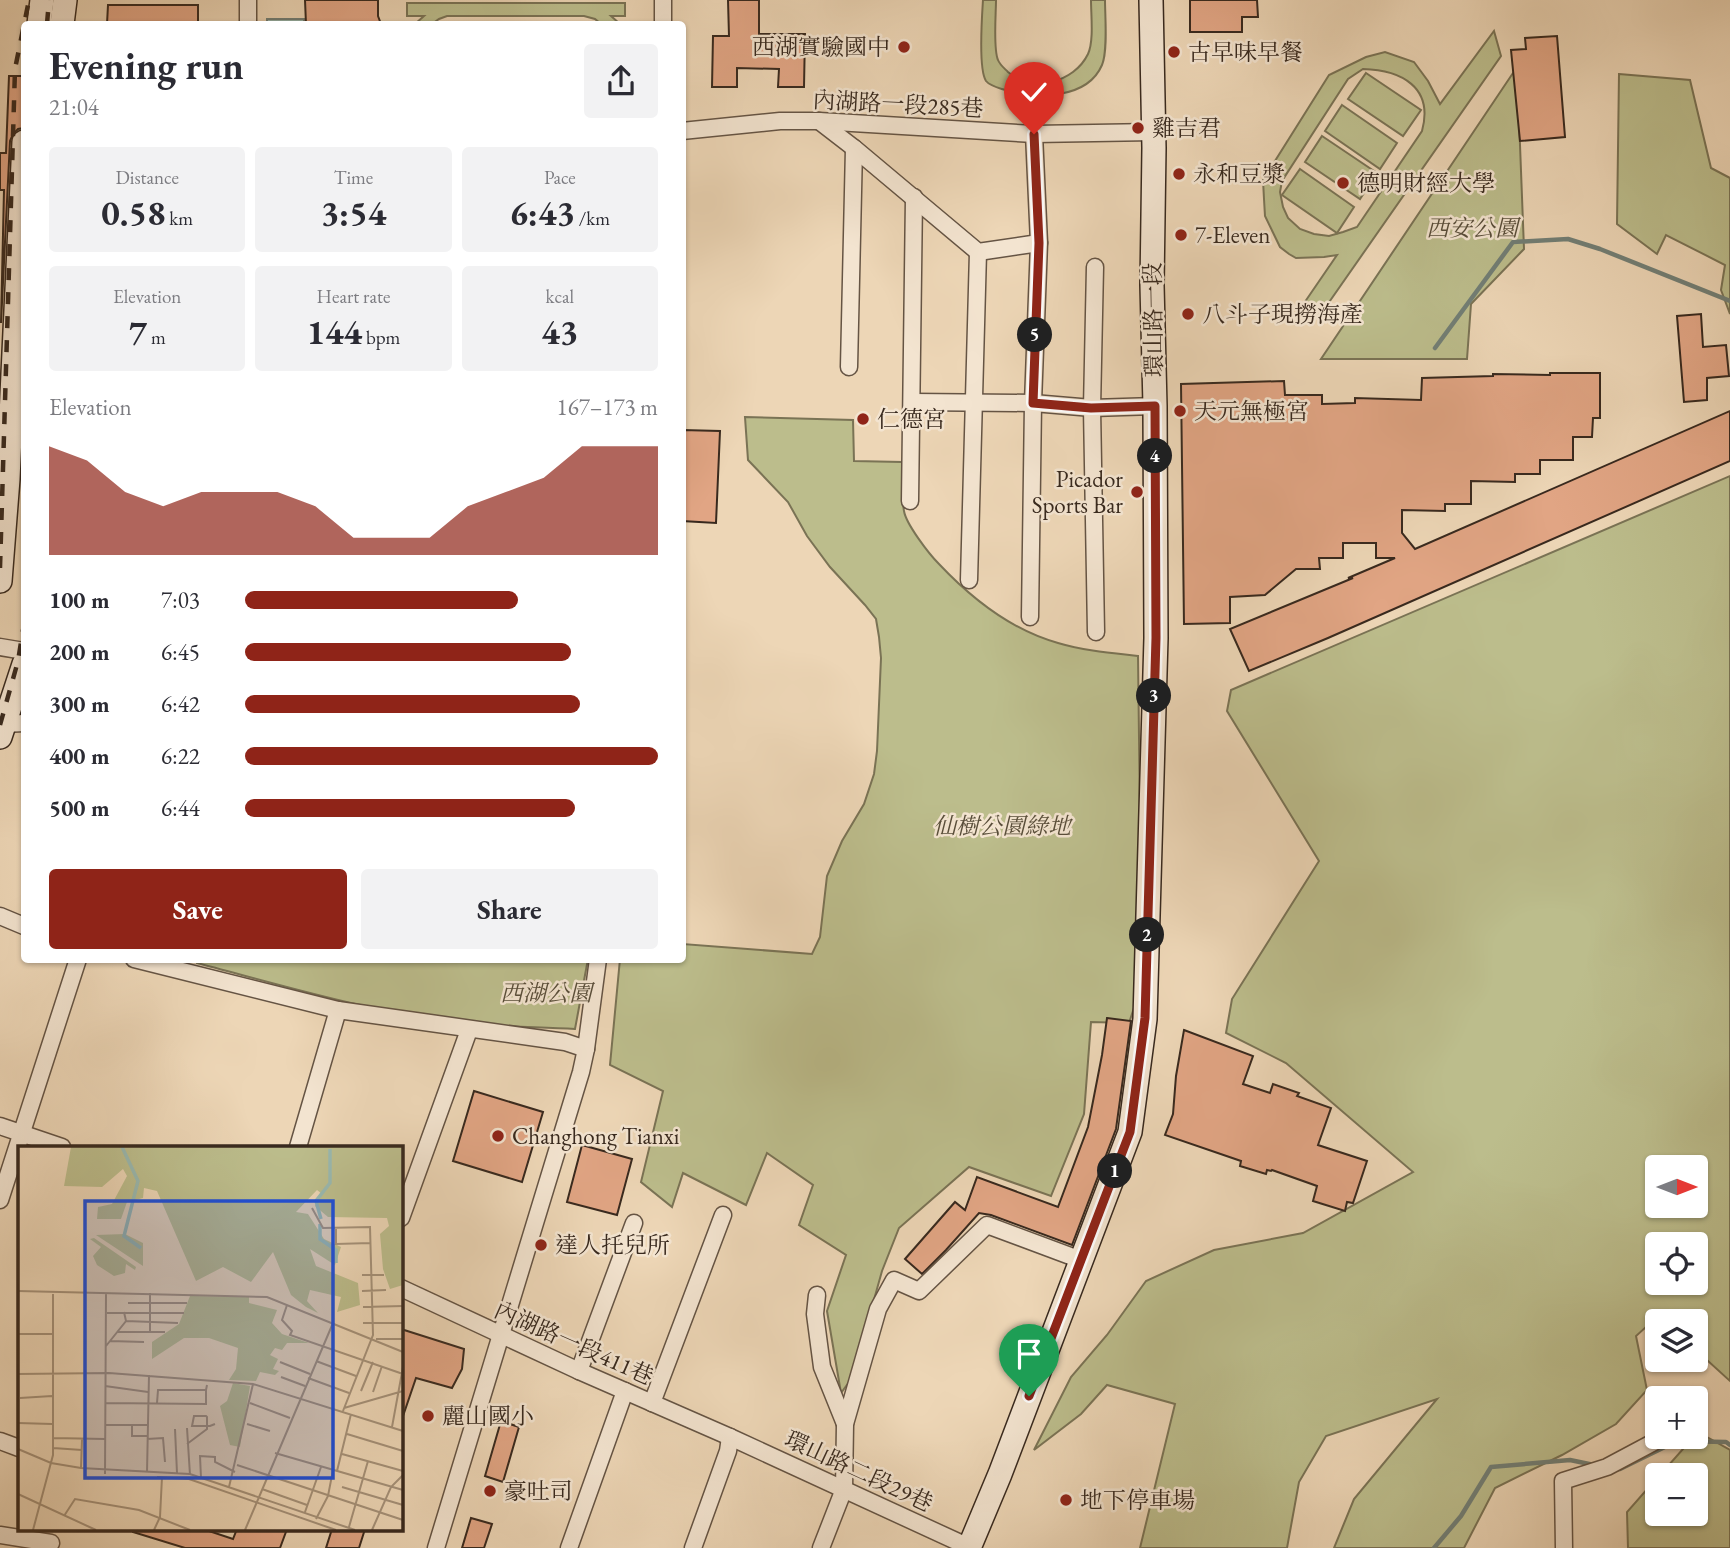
<!DOCTYPE html>
<html lang="en">
<head>
<meta charset="utf-8">
<style>
	body { margin:0; font-family:"EB Garamond","Noto Serif TC",serif; background:#f2f2f3; color:#2b2b33; height:100vh; display:flex; flex-direction:column; font-size:26px; white-space:nowrap }
	* { box-sizing:border-box; margin:0 }
	p { font-size:23px; color:#7c7c81 }
	.icon { flex:none; width:38px; height:38px; fill:none; stroke:currentColor; stroke-width:2; stroke-linecap:round; stroke-linejoin:round }
	.map { position:relative; flex:1; overflow:hidden }
	.sheet { position:absolute; left:21px; top:21px; width:665px; height:942px; display:flex; flex-direction:column; background:#fff; border-radius:7px; box-shadow:0 2px 5px #0004 }
	.sheet>* { flex:none }
	.needle { width:46px; rotate:90deg }
	.tools { position:absolute; left:1645px; top:1155px; display:grid; gap:14px }
	.tools a { display:grid; place-items:center; width:63px; height:63px; border-radius:7px; background:#fff; box-shadow:0 2px 5px #0004; font-size:35px }
	.pin { position:absolute; display:grid; place-items:center; width:60px; height:60px; color:#fff; margin:-72px -30px; border-radius:50% 50% 50% 0; rotate:-45deg; box-shadow:0 0 7px #0007 }
	.pin .icon { rotate:45deg }
	.km { position:absolute; width:35px; height:35px; margin:-18px; border-radius:50%; background:#222; color:#fff; font-size:19px; line-height:35px; text-align:center }
	.round { display:grid; place-items:center; flex:none; width:74px; height:74px; border-radius:7px; background:#f2f2f3 }
	.summary { display:flex; align-items:center; justify-content:space-between; height:119px; padding:0 28px }
	h1 { font-size:38px; font-weight:700; line-height:52px }
	.stats { display:grid; grid-template-columns:repeat(3,1fr); gap:10px; height:119px; padding:7px 28px }
	.stats div { display:grid; align-content:center; border-radius:7px; background:#f2f2f3; text-align:center }
	.stats b { font-size:35px; font-weight:700 }
	.stats small { font-size:19px; font-weight:400 }
	.stats p { font-size:19px }
	.chart { height:196px; padding:14px 28px }
	.chart p { display:flex; justify-content:space-between }
	.chart svg { width:100%; height:126px; margin-top:7px; fill:#8f2418; opacity:.7 }
	.primary-button { display:flex; gap:14px; margin-top:auto; padding:14px 28px }
	.primary-button a { flex:1; height:80px; border-radius:7px; background:#8f2418; color:#fff; font-size:28px; font-weight:700; line-height:80px; text-align:center }
	.primary-button a+a { background:#f2f2f3; color:#2b2b33 }
	ul { padding:0 28px; list-style:none; font-size:23px }
	li { display:grid; grid-template-columns:112px 84px 1fr; align-items:center; height:52px }
	li i { height:18px; border-radius:9px; background:#8f2418 }
	.map>svg:first-child { display:block }
</style>
</head>
<body>
<div class="map">
<svg width="1730" height="1548" viewBox="0 0 1730 1548">
	<rect width="100%" height="100%" fill="#edd6b6"/>
	<filter id="stains"><feTurbulence type="fractalNoise" baseFrequency=".00286" numOctaves="4"/><feColorMatrix values="0 0 0 0 .2 0 0 0 0 .09 0 0 0 0 .02 0 0 0 .5 -.17"/></filter>
	<radialGradient id="worn" r=".72"><stop offset=".6" stop-color="#630" stop-opacity="0"/><stop offset="1" stop-color="#630" stop-opacity=".3"/></radialGradient>
	<g fill="#bcbd8c" stroke="#7a7355" stroke-width="2" fill-rule="evenodd">
		<path d="M 983,0 L 996,0 C 996,14 993,49 998,60 C 1000,65 1004,68 1008,72 C 1032,93 1074,83 1088,54 C 1094,41 1091,15 1091,0 L 1105,0 C 1105,16 1108,51 1102,65 C 1087,100 1035,99 1005,90 C 999,88 990,86 986,81 C 978,69 982,16 983,0 Z"/>
		<path d="M 407,3 L 625,3 L 625,16 L 611,16 L 620,24 L 601,24 L 595,19 L 584,16 L 447,16 L 439,19 L 432,24 L 415,24 L 424,16 L 407,16 Z"/>
		<path d="M 1494,31 L 1501,56 L 1318,318 L 1300,309 L 1337,255 L 1324,257 L 1296,258 L 1289,254 L 1280,247 L 1265,216 L 1264,199 L 1263,180 L 1329,75 L 1366,57 L 1385,52 L 1414,62 L 1428,81 L 1440,104 ZM 1363,69 C 1401,70 1434,87 1422,131 L 1357,227 L 1343,232 L 1329,236 L 1314,234 L 1300,229 L 1288,218 L 1283,207 L 1280,192 L 1282,181 L 1348,79 Z"/>
		<path d="M 1517,67 L 1524,249 L 1471,304 L 1467,359 L 1321,359 Z"/>
		<path d="M 1366,73 L 1421,110 L 1403,136 L 1348,99 Z"/>
		<path d="M 1619,74 L 1690,80 L 1711,168 L 1730,178 L 1730,314 L 1721,290 L 1725,265 L 1666,235 L 1657,254 L 1617,224 Z"/>
		<path d="M 1342,105 L 1397,143 L 1380,169 L 1325,131 Z"/>
		<path d="M 1322,136 L 1377,173 L 1360,199 L 1305,162 Z"/>
		<path d="M 1300,169 L 1354,207 L 1337,233 L 1282,195 Z"/>
		<path d="M 745,417 L 853,420 L 854,461 L 902,462 C 903,478 901,495 904,511 C 906,524 929,554 939,564 C 972,599 1011,630 1058,643 C 1085,651 1111,653 1138,656 L 1140,818 L 1140,990 L 1129,1023 L 1091,1022 L 1084,1114 L 1051,1196 L 969,1167 L 899,1228 L 882,1271 L 852,1378 L 841,1393 L 827,1311 L 846,1255 L 799,1225 L 813,1185 L 767,1153 L 746,1205 L 683,1173 L 672,1207 L 641,1182 L 663,1091 L 610,1065 L 620,959 L 682,959 L 683,944 L 812,954 L 820,937 L 827,876 L 842,841 L 864,804 L 874,774 L 877,751 L 881,658 L 879,637 L 876,619 L 865,605 L 830,567 L 807,536 L 788,502 L 748,460 Z"/>
		<path d="M 1730,476 L 1730,1381 L 1696,1350 L 1696,1321 L 1664,1321 L 1658,1316 L 1636,1336 L 1647,1390 L 1616,1424 L 1562,1455 L 1495,1488 L 1464,1548 L 1334,1548 L 1354,1499 L 1437,1399 L 1326,1436 L 1299,1482 L 1287,1548 L 1140,1548 L 1175,1404 L 1107,1385 L 1081,1414 L 1034,1450 L 1071,1377 L 1107,1335 L 1146,1281 L 1214,1250 L 1303,1233 L 1413,1172 L 1286,1063 L 1226,1033 L 1232,999 L 1319,861 L 1227,711 L 1231,690 ZM 1657,1167 L 1696,1167 L 1696,1206 L 1657,1206 ZM 1657,1244 L 1696,1244 L 1696,1283 L 1657,1283 Z"/>
		<path d="M 197,959 L 588,959 L 575,1029 C 542,1027 507,1027 474,1024 C 380,1015 288,987 197,963 Z"/>
		<path d="M 1698,1432 L 1730,1450 L 1730,1548 L 1628,1548 L 1627,1512 L 1657,1478 L 1657,1514 L 1696,1514 L 1696,1475 L 1660,1475 Z"/>
	</g>
	<rect fill="#99b9b0" stroke="#727f76" stroke-width="2" x="267" y="19" width="37" height="5"/>
	<g fill="none" stroke-linecap="round" stroke-linejoin="round">
		<g stroke="#727f76" stroke-width="4.5">
			<path d="M 1435,348 L 1513,242 L 1568,239 L 1600,249 L 1730,301"/>
			<path d="M 1616,1469 L 1620,1469 L 1677,1441 L 1726,1442 L 1730,1445"/>
			<path d="M 1434,1548 L 1461,1516 L 1491,1467 L 1570,1460 L 1594,1465"/>
		</g>
	</g>
	<g fill="#e1a584" stroke="#38291e" stroke-width="2">
		<path d="M 305,0 L 378,0 L 378,16 L 381,24 L 306,24 Z"/>
		<path d="M 728,0 L 759,0 L 759,34 L 805,34 L 804,87 L 778,87 L 779,69 L 737,68 L 737,87 L 712,87 L 713,36 L 729,36 Z"/>
		<path d="M 1190,0 L 1257,0 L 1258,17 L 1242,17 L 1242,32 L 1190,32 Z"/>
		<path d="M 108,5 L 198,5 L 198,24 L 107,24 Z"/>
		<path d="M 1557,36 L 1565,137 L 1520,141 L 1511,50 L 1526,49 L 1525,38 Z"/>
		<path d="M 9,76 L 24,76 L 24,128 L 18,129 L 13,134 L 10,141 L 1,323 L 4,190 L 0,190 L 0,153 L 6,153 Z"/>
		<path d="M 1701,314 L 1703,347 L 1726,345 L 1729,376 L 1707,378 L 1707,400 L 1684,402 L 1677,316 Z"/>
		<path d="M 1550,373 L 1600,373 L 1600,418 L 1593,418 L 1592,437 L 1573,437 L 1573,460 L 1540,460 L 1540,474 L 1515,474 L 1515,482 L 1471,481 L 1471,504 L 1445,504 L 1445,511 L 1402,510 L 1402,533 L 1415,549 L 1730,411 L 1730,461 L 1328,638 L 1249,671 L 1230,629 L 1353,578 L 1348,578 L 1395,558 L 1376,558 L 1376,543 L 1343,543 L 1343,558 L 1319,558 L 1320,569 L 1296,569 L 1265,595 L 1230,597 L 1230,623 L 1184,624 L 1181,384 L 1284,381 L 1285,395 L 1322,395 L 1322,404 L 1355,403 L 1355,398 L 1421,400 L 1422,378 L 1493,376 L 1493,374 L 1550,375 Z"/>
		<path d="M 682,430 L 720,431 L 716,523 L 682,521 Z"/>
		<path d="M 1107,1018 L 1131,1021 L 1116,1129 L 1072,1245 L 991,1215 L 979,1213 L 946,1250 L 922,1274 L 905,1259 L 955,1202 L 965,1210 L 977,1177 L 1058,1207 L 1088,1127 L 1102,1055 Z"/>
		<path d="M 1184,1030 L 1253,1056 L 1243,1084 L 1270,1093 L 1273,1084 L 1299,1093 L 1297,1096 L 1331,1108 L 1318,1145 L 1367,1161 L 1353,1203 L 1347,1202 L 1345,1211 L 1313,1201 L 1317,1186 L 1272,1170 L 1271,1171 L 1267,1170 L 1266,1174 L 1240,1166 L 1241,1161 L 1165,1135 L 1173,1114 L 1176,1076 Z"/>
		<path d="M 474,1091 L 543,1112 L 522,1182 L 453,1161 Z"/>
		<path d="M 582,1145 L 632,1159 L 617,1215 L 567,1202 Z"/>
		<path d="M 401,1329 L 464,1349 L 462,1369 L 452,1388 L 416,1378 L 403,1416 L 401,1416 Z"/>
		<path d="M 501,1421 L 519,1427 L 503,1482 L 485,1476 Z"/>
		<path d="M 471,1518 L 492,1524 L 484,1548 L 462,1548 Z"/>
		<path d="M 133,1529 L 203,1529 L 233,1539 L 237,1529 L 287,1529 L 280,1548 L 185,1548 L 133,1532 Z"/>
		<path d="M 332,1529 L 365,1529 L 359,1548 L 326,1548 Z"/>
	</g>
	<g fill="none" stroke-linecap="round" stroke-linejoin="round">
		<g stroke="#655444" stroke-width="19">
			<g id="street">
				<path d="M 248,0 L 248,24"/>
				<path d="M 663,24 L 663,0"/>
				<path d="M 819,121 L 854,148 L 978,252 L 1039,243"/>
				<path d="M 682,131 L 780,121 L 819,121 L 1034,134 L 1154,132"/>
				<path d="M 1095,267 L 1092,408 L 1096,632"/>
				<path d="M 849,367 L 854,148"/>
				<path d="M 912,402 L 1033,403 L 1092,408 L 1155,406"/>
				<path d="M 910,501 L 914,197"/>
				<path d="M 969,580 L 978,252"/>
				<path d="M 1030,617 L 1033,403 L 1039,243 L 1034,134"/>
				<path d="M 0,647 L 24,651"/>
				<path d="M 4,724 L 24,723"/>
				<path d="M 0,916 L 24,926"/>
				<path d="M 134,959 L 338,1010 L 565,1042 L 586,1049"/>
				<path d="M 0,1126 L 62,1147"/>
				<path d="M 298,1147 L 338,1010"/>
				<path d="M 0,1200 L 78,959"/>
				<path d="M 401,1218 L 469,1030"/>
				<path d="M 401,1288 L 579,1371 L 730,1437 L 969,1547"/>
				<path d="M 817,1295 L 815,1314 L 822,1367 L 845,1424"/>
				<path d="M 579,1371 L 634,1223"/>
				<path d="M 652,1403 L 723,1215"/>
				<path d="M 0,1441 L 19,1448"/>
				<path d="M 0,1535 L 51,1543"/>
				<path d="M 436,1548 L 581,1072 L 586,1049 L 598,959"/>
				<path d="M 569,1548 L 625,1391"/>
				<path d="M 693,1548 L 728,1451 L 730,1437"/>
				<path d="M 821,1548 L 844,1489 L 845,1424 L 878,1309 L 894,1280 L 919,1291 L 987,1225 L 1081,1260"/>
				<path d="M 1564,1548 L 1563,1481 L 1607,1467 L 1654,1442 L 1661,1437"/>
			</g>
		</g>
		<g stroke="#38291e" stroke-width="26">
			<g id="secondary">
				<path d="M 39,24 L 42,0"/>
				<path d="M 62,24 L 65,0"/>
				<path d="M 0,581 L 8,479 L 24,142"/>
				<path d="M 0,737 L 24,664"/>
				<path d="M 969,1548 L 1000,1474 L 1130,1132 L 1145,1019 L 1156,638 L 1155,406 L 1152,285 L 1154,148 L 1151,0"/>
			</g>
		</g>
		<use href="#street" stroke="#f3e4d0" stroke-width="16"/>
		<use href="#secondary" stroke="#f3e4d0" stroke-width="23"/>
		<g stroke="#38291e" stroke-width="4.5" stroke-dasharray="12 12" stroke-linecap="butt">
			<path d="M 47,24 L 49,0"/>
			<path d="M 0,568 L 15,69 L 29,0"/>
			<path d="M 0,725 L 18,661 L 24,624"/>
		</g>
	</g>
	<g fill="none" stroke-linecap="round" stroke-linejoin="round">
		<g stroke="#fff" stroke-width="14">
			<path id="route" d="M 1029,1396 L 1130,1132 L 1145,1018 L 1156,638 L 1155,406 L 1091,408 L 1033,403 L 1039,243 L 1034,134"/>
		</g>
		<use href="#route" stroke="#8f2418" stroke-width="9"/>
	</g>
	<g fill="#8f2418" stroke="#f3e4d0" stroke-width="2.5">
		<circle cx="904" cy="47" r="7"/>
		<circle cx="1174" cy="52" r="7"/>
		<circle cx="1138" cy="128" r="7"/>
		<circle cx="1179" cy="174" r="7"/>
		<circle cx="1343" cy="183" r="7"/>
		<circle cx="1181" cy="235" r="7"/>
		<circle cx="1188" cy="314" r="7"/>
		<circle cx="1180" cy="411" r="7"/>
		<circle cx="863" cy="419" r="7"/>
		<circle cx="1137" cy="492" r="7"/>
		<circle cx="498" cy="1136" r="7"/>
		<circle cx="541" cy="1245" r="7"/>
		<circle cx="428" cy="1416" r="7"/>
		<circle cx="490" cy="1491" r="7"/>
		<circle cx="1066" cy="1500" r="7"/>
	</g>
	<g text-anchor="middle" dominant-baseline="central" stroke-width="5" stroke-linejoin="round" paint-order="stroke">
		<g font-size="23" fill="#38291e" stroke="#f3e4d0" text-anchor="start">
			<text x="890" y="47" text-anchor="end">西湖實驗國中</text>
			<text x="1188" y="52">古早味早餐</text>
			<text x="1152" y="128">雞吉君</text>
			<text x="1193" y="174">永和豆漿</text>
			<text x="1357" y="183">德明財經大學</text>
			<text x="1195" y="235">7-Eleven</text>
			<text x="1202" y="314">八斗子現撈海產</text>
			<text x="1194" y="411">天元無極宮</text>
			<text x="877" y="419">仁德宮</text>
			<text x="1123" y="479" text-anchor="end">Picador<tspan x="1123" dy="26">Sports Bar</tspan></text>
			<text x="512" y="1136">Changhong Tianxi</text>
			<text x="555" y="1245">達人托兒所</text>
			<text x="442" y="1416">麗山國小</text>
			<text x="504" y="1491">豪吐司</text>
			<text x="1080" y="1500">地下停車場</text>
		</g>
		<g font-size="23" fill="#38291e" stroke="#f3e4d0">
			<text transform="translate(898 104) rotate(3)">內湖路一段285巷</text>
			<text transform="translate(1153 320) rotate(-91)">環山路一段</text>
			<text transform="translate(574 1343) rotate(24)">內湖路一段411巷</text>
			<text transform="translate(859 1471) rotate(25)">環山路二段29巷</text>
		</g>
		<g font-size="23" font-style="italic" fill="#594e3a" stroke="#f3e4d0">
			<text x="1472" y="228">西安公園</text>
			<text x="1002" y="826">仙樹公園綠地</text>
			<text x="546" y="993">西湖公園</text>
		</g>
	</g>
	<g transform="translate(18 1146)">
		<rect width="385" height="385" fill="#edd6b6"/>
		<path d="M 53,1 L 385,1 L 385,139 L 372,143 L 365,123 L 362,88 L 371,80 L 369,72 L 310,71 L 297,60 L 304,48 L 299,44 L 278,66 L 290,68 L 306,93 L 323,101 L 317,119 L 292,103 L 298,120 L 340,137 L 342,159 L 319,166 L 323,151 L 292,144 L 289,155 L 300,167 L 288,161 L 273,149 L 255,106 L 233,136 L 205,121 L 178,135 L 139,45 L 126,42 L 125,52 L 109,56 L 103,73 L 79,73 L 80,61 L 94,58 L 109,30 L 105,23 L 84,41 L 46,40 ZM 107,88 L 125,97 L 125,120 L 78,89 ZM 76,92 L 118,121 L 117,124 L 108,118 L 107,127 L 96,130 L 79,119 L 75,110 L 83,101 L 72,93 ZM 172,150 L 231,151 L 231,157 L 259,164 L 254,177 L 264,188 L 291,197 L 269,197 L 264,204 L 257,202 L 252,209 L 260,213 L 255,223 L 261,225 L 257,229 L 242,226 L 238,235 L 211,234 L 218,223 L 220,202 L 191,192 L 166,192 L 134,213 L 134,196 L 161,178 ZM 215,237 L 232,240 L 222,301 L 212,299 L 202,260 L 209,255 Z" fill="#bcbd8c"/>
		<path fill="none" stroke="#99b9b0" stroke-width="3.5" d="M 104,1 L 120,35 L 106,90 L 123,102M 303,73 L 298,55 L 312,37 L 312,3M 302,78 L 302,93 L 318,104 L 318,117"/>
		<path fill="none" stroke="#a59179" stroke-width="2" d="M 294,62 L 305,82 L 352,81 L 355,189 L 325,265M 318,81 L 318,98 L 353,97M 344,129 L 366,129M 0,145 L 249,151 L 385,206M 344,145 L 368,144M 110,157 L 169,157M 269,159 L 264,174 L 274,185 L 272,189 L 385,228M 345,161 L 385,160M 89,167 L 166,167M 108,175 L 160,177M 345,177 L 385,177M 99,186 L 147,186M 132,186 L 132,147M 0,188 L 34,188M 358,193 L 385,193M 92,195 L 126,196M 88,200 L 108,175 L 106,166M 298,215 L 338,230M 262,216 L 292,228M 0,228 L 91,227 L 235,238 L 385,285M 263,231 L 287,240M 290,232 L 331,247M 87,240 L 130,246M 343,245 L 355,216M 355,246 L 364,220M 2,252 L 34,250M 87,257 L 188,258 L 188,244M 139,257 L 140,244 L 188,244 L 189,239M 232,257 L 272,272M 326,262 L 385,245M 0,277 L 34,278M 229,278 L 252,285M 87,279 L 129,279M 114,280 L 114,290 L 129,290M 374,281 L 385,221M 169,282 L 172,329M 157,283 L 159,327M 329,288 L 385,305M 35,292 L 87,293M 129,293 L 145,292 L 147,316M 169,298 L 189,283 L 189,271 L 188,270 L 176,270 L 174,280 L 192,280 L 197,278M 35,302 L 64,304M 0,303 L 33,317 L 63,322 L 172,328 L 337,384M 257,307 L 385,344M 324,308 L 385,325M 219,319 L 385,374M 63,322 L 64,293M 319,325 L 333,268M 129,326 L 131,229M 87,328 L 88,148M 139,331 L 171,333 L 318,384M 183,332 L 182,310 L 197,311 L 197,316 L 217,326M 211,341 L 235,238M 324,341 L 385,359M 244,343 L 289,359M 0,348 L 78,384M 287,366 L 303,321M 46,370 L 57,353 L 121,364 L 172,384M 298,373 L 310,350 L 315,324M 331,381 L 350,315M 15,384 L 35,309 L 35,148M 136,384 L 142,371 L 144,331M 227,384 L 315,177M 354,384 L 373,341 L 385,329"/>
		<path fill="#1d4ed8" fill-opacity="0.15" stroke="#1d4ed8" stroke-width="3.5" d="M 67,55 L 315,55 L 315,332 L 67,332 Z"/>
		<rect width="385" height="385" fill="none" stroke="#38291e" stroke-width="3.5"/>
	</g>
	<rect width="100%" height="100%" filter="url(#stains)"/>
	<rect width="100%" height="100%" fill="url(#worn)"/>
</svg>
<div class="tools">
<a><svg class="needle" viewBox="-14 -14 28 28"><path d="M0-13l5 13h-10z" fill="#e53935"/><path d="M0 13l5-13h-10z" fill="#7c7c81"/></svg></a>
<a><svg class="icon" aria-label="locate" viewBox="0 0 24 24"><circle cx="12" cy="12" r="6"/><path d="M12 2v4M12 18v4M2 12h4M18 12h4"/></svg></a>
<a><svg class="icon" aria-label="layers" viewBox="0 0 24 24"><path d="M12 4l9 5-9 5-9-5zM3 14l9 5 9-5"/></svg></a>
<a>+</a>
<a>−</a>
</div>
<div class="pin" style="left:1029px;top:1396px;background:#1e9e55"><svg class="icon" aria-label="arrive" viewBox="0 0 24 24"><path d="M6 21V4h12l-3 4 3 4H6"/></svg></div>
<div class="pin" style="left:1034px;top:134px;background:#d93025"><svg class="icon" aria-label="check" viewBox="0 0 24 24"><path d="M5 12l5 5 9-10"/></svg></div>
<b class="km" style="left:1115px;top:1171px">1</b>
<b class="km" style="left:1147px;top:935px">2</b>
<b class="km" style="left:1154px;top:696px">3</b>
<b class="km" style="left:1155px;top:456px">4</b>
<b class="km" style="left:1035px;top:335px">5</b>
<section class="sheet">
<div class="summary"><div><h1>Evening run</h1><p>21:04</p></div><a class="round"><svg class="icon" aria-label="share" viewBox="0 0 24 24"><path d="M12 15V3M7 8l5-5 5 5M5 13v7h14v-7"/></svg></a></div>
<div class="stats">
<div><p>Distance</p><b>0.58<small> km</small></b></div>
<div><p>Time</p><b>3:54</b></div>
<div><p>Pace</p><b>6:43<small> /km</small></b></div>
</div>
<div class="stats">
<div><p>Elevation</p><b>7<small> m</small></b></div>
<div><p>Heart rate</p><b>144<small> bpm</small></b></div>
<div><p>kcal</p><b>43</b></div>
</div>
<div class="chart"><p><span>Elevation</span>167–173 m</p>
<svg viewBox="0 0 160 44" preserveAspectRatio="none"><path d="M0 44V6L10 11L20 22L30 27L40 22L50 22L60 22L70 27L80 38L90 38L100 38L110 27L120 22L130 17L140 6L150 6L160 6V44z"/></svg>
</div>
<ul>
<li><b>100 m</b>7:03<i style="width:66%"></i></li>
<li><b>200 m</b>6:45<i style="width:79%"></i></li>
<li><b>300 m</b>6:42<i style="width:81%"></i></li>
<li><b>400 m</b>6:22<i style="width:100%"></i></li>
<li><b>500 m</b>6:44<i style="width:80%"></i></li>
</ul>
<div class="primary-button"><a>Save</a><a>Share</a></div>
</section>
</div>
</body>
</html>
